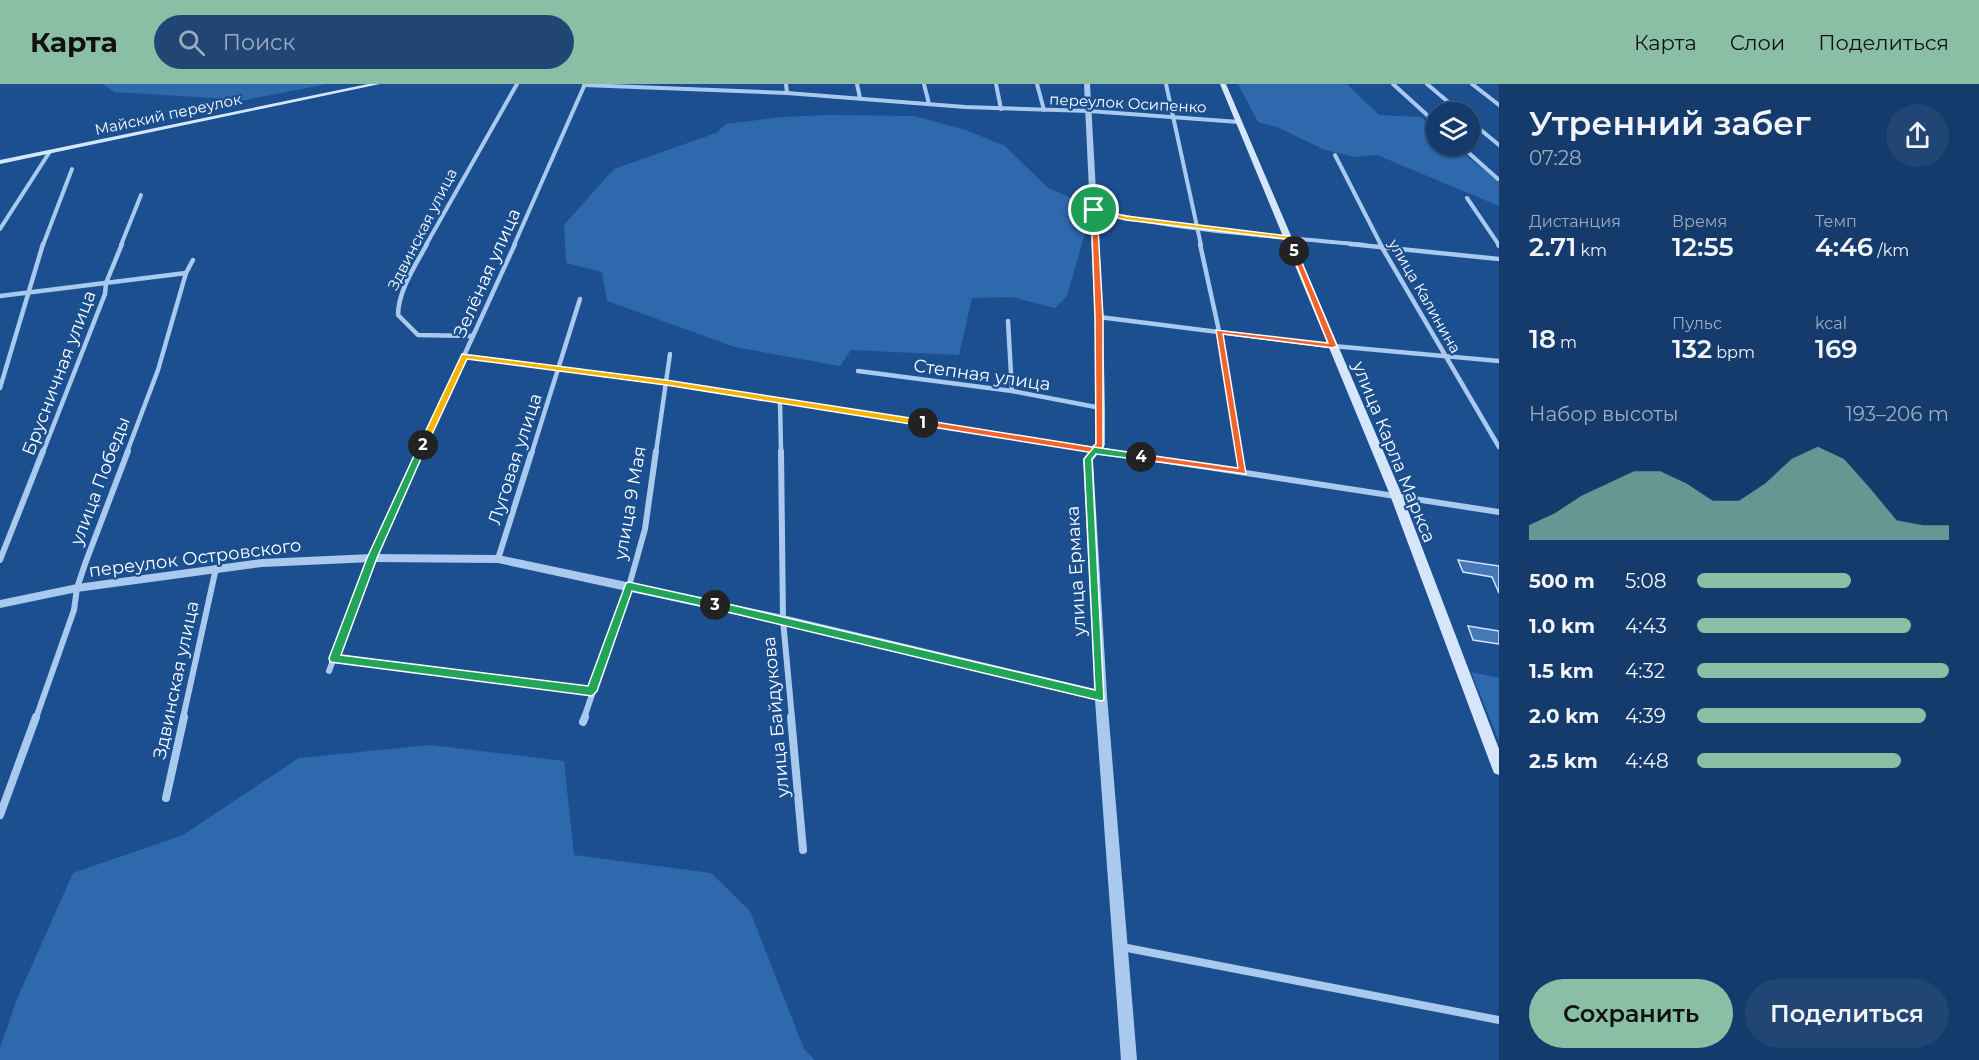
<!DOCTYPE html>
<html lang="ru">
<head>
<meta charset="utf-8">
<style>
	body { margin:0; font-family:Montserrat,sans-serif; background:#214673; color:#f1f3f6; height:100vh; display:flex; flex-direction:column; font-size:22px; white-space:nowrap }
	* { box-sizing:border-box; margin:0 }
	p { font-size:20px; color:#9dadc1 }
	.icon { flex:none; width:33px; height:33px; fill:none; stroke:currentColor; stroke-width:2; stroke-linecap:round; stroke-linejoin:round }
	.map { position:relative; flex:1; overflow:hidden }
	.sheet { display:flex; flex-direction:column; background:#143b6b; width:480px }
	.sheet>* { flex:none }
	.tools { position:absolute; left:1426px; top:18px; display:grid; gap:12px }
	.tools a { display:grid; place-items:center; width:54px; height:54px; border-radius:50%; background:#143b6b; box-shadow:0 2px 4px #0004,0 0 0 2px #33557e; font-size:30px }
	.pin { position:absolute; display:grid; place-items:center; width:51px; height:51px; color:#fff; margin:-26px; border:3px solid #fff; border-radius:50%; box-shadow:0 2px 6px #0007 }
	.km { position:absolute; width:30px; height:30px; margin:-15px; border-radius:50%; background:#222; color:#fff; font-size:16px; line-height:30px; text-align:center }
	.round { display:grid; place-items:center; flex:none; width:63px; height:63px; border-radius:32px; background:#214673 }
	.overview { display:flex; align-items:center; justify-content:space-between; height:102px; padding:0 30px }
	h1 { font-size:33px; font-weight:600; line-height:45px }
	.figures { display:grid; grid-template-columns:repeat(3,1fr); gap:9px; height:102px; padding:6px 30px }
	.figures div { display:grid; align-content:center }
	.figures b { font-size:26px; font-weight:600 }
	.figures small { font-size:16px; font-weight:400 }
	.figures p { font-size:16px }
	.chart { height:168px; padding:12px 30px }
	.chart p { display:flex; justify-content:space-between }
	.chart svg { width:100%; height:108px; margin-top:6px; fill:#8abfa5; opacity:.7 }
	.primary-button { display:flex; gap:12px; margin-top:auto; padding:12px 30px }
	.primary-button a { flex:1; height:69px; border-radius:36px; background:#8abfa5; color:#111; font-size:24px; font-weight:600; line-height:69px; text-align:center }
	.primary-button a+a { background:#214673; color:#f1f3f6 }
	ul { padding:0 30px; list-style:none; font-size:20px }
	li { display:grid; grid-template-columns:96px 72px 1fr; align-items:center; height:45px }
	li i { height:15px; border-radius:8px; background:#8abfa5 }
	header { display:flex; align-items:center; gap:36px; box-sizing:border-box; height:84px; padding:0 30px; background:#8abfa5; color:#111 }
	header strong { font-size:28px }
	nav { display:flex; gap:33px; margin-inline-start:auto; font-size:21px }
	.search { width:420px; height:54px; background:#214673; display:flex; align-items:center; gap:15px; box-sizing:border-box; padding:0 21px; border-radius:33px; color:#9dadc1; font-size:22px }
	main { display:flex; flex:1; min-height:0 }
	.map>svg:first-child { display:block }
</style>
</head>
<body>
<header>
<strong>Карта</strong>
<div class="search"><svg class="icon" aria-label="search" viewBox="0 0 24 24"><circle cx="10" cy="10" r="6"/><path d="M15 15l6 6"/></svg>Поиск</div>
<nav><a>Карта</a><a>Слои</a><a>Поделиться</a></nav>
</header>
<main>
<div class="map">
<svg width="1499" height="976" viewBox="0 0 1499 976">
	<rect width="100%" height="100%" fill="#1b4f8f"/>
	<g fill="#2e69ad">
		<path d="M 102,0 L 327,0 L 245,16 L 115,8 Z"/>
		<path d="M 1238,0 L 1347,0 L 1379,31 L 1421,33 L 1437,47 L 1437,62 L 1454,62 L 1499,98 L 1499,122 L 1377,71 L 1355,73 L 1325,66 L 1277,43 L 1258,38 Z"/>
		<path d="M 829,31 L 914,32 L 966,46 L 1005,62 L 1048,104 L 1083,119 L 1086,146 L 1067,212 L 1055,224 L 1012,213 L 972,214 L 959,271 L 851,266 L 840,282 L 735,263 L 607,217 L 602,188 L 566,179 L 564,141 L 614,85 L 716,49 L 726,40 L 781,33 Z"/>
		<path d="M 1471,588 L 1499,594 L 1499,657 Z"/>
		<path d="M 430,661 L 564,677 L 574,771 L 711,789 L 750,827 L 804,965 L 815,976 L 0,976 L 0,964 L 17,915 L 73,789 L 183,751 L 299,674 Z"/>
	</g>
	<g fill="#4478b7" stroke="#cfe3fa" stroke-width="1.5">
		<path d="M 1458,476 L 1499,482 L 1499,509 L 1492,493 L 1463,488 Z"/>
		<path d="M 1468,542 L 1499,547 L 1499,560 L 1473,556 Z"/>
	</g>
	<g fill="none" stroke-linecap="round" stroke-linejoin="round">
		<g stroke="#a9c9ee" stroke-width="4">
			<path d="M 786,0 L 787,9"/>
			<path d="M 857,0 L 860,14"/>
			<path d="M 924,0 L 929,20"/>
			<path d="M 996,0 L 1001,25"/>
			<path d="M 1037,0 L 1044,26"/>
			<path d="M 1166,0 L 1201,161"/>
			<path d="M 1393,0 L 1437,40"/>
			<path d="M 1427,0 L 1460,28"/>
			<path d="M 1472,0 L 1499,21"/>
			<path d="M 584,1 L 787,9 L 965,23 L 1089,27 L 1239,38"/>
			<path d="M 1470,37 L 1499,61"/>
			<path d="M 1461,62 L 1498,95"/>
			<path d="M 1335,71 L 1381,161"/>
			<path d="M 1467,114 L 1499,161"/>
			<path d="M 1094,126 C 1182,148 1275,152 1365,161"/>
			<path d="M 0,145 L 49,69"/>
			<path d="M 43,161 L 72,85"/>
			<path d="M 121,161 L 141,111"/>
			<path d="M 426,161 L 517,0"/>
			<path d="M 514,161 L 585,0"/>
		</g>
		<g stroke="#a9c9ee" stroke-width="4.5">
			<path d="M 427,160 C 416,180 398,207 398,231 L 418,251 L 473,252"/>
			<path d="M 1200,160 L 1219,247 L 1240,368"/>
			<path d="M 1350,160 L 1499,175"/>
			<path d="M 1380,160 L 1499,363"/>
			<path d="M 1498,160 L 1499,162"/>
			<path d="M 0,212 L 186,189"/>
			<path d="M 1099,233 L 1322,261 L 1499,277"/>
			<path d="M 1008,237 L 1012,307"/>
			<path d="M 464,272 L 666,299 L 1112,368"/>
			<path d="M 858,287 L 1012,307 L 1101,324"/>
			<path d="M 0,304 L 43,160"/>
			<path d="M 780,316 L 781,368"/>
			<path d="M 43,368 L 105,210 L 106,199 L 122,160"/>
			<path d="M 127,368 L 158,286 L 186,189 L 193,176"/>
			<path d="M 420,368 L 515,160"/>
			<path d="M 532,368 L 580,215"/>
			<path d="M 656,368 L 670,270"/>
		</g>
		<g stroke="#a9c9ee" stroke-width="6">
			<path d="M 781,367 L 783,536 L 792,634"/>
			<path d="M 1103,367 L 1499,428"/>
			<path d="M 1239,367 L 1243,388"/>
			<path d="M 498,475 L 532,367"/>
			<path d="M 0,476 L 43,367"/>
			<path d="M 334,574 L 592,607"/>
			<path d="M 329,587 L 372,474 L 421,367"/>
			<path d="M 36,634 L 74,526 L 77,504 L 85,480 L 128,367"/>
			<path d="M 183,634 L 216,484"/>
			<path d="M 584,634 L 629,502 L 645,445 L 656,367"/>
		</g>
		<g stroke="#a9c9ee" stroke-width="8">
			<path d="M 791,633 L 803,766"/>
			<path d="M 583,638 L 585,633"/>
			<path d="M 166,714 L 184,633"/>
			<path d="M 0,731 L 36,633"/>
			<path d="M 1122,863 L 1499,936"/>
		</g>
		<path fill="#a9c9ee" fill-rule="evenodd" d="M 1084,0 L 1090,0 L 1103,233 L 1105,324 L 1105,361 L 1093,376 L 1107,612 L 1137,976 L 1121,976 L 1095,616 L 783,541 L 498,479 L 372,478 L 262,483 L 77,508 L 0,524 L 0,516 L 77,500 L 262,475 L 372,470 L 498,471 L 783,531 L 1095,605 L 1083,375 L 1095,360 L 1097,324 L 1095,233 Z"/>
		<g fill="#d6e6fa" fill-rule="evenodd">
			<path d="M 368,0 L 380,0 L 0,80 L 0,76 Z"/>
			<path d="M 1220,0 L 1226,0 L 1402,411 L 1499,665 L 1499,691 L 1494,689 L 1492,684 L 1390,411 Z"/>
		</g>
	</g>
	<path fill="#f0652b" stroke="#fff" stroke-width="1.5" d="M 1094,125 L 1097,126 L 1103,233 L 1103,363 L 1094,369 L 920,341 L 920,337 L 923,336 L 1092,363 L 1096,360 L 1095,233 L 1091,126 Z"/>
	<path fill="#f5b400" stroke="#fff" stroke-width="1.5" d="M 462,270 L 666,296 L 923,336 L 927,339 L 923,342 L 666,301 L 467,275 L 427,361 L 420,363 L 419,361 Z"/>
	<path fill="#22a559" stroke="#fff" stroke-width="1.5" d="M 423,358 L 427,361 L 377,474 L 341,571 L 588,602 L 626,499 L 629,498 L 715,517 L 720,521 L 719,524 L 715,525 L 632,507 L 597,607 L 592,612 L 330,578 L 329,574 L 367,474 L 419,361 Z"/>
	<path fill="#22a559" stroke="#fff" stroke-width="1.5" d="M 1094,363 L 1141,370 L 1145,373 L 1141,376 L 1096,370 L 1092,375 L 1104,616 L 1101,617 L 715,525 L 710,521 L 715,517 L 1095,606 L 1084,375 Z"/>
	<path fill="#f0652b" stroke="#fff" stroke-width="1.5" d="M 1294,165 L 1297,167 L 1337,262 L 1333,264 L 1223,250 L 1246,390 L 1138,375 L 1138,371 L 1141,370 L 1238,384 L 1216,246 L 1328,259 L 1291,167 Z"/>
	<path fill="#f5b400" stroke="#fff" stroke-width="1.5" d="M 1092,125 L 1126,132 L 1289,152 L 1292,154 L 1297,167 L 1292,168 L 1286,155 L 1126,136 L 1092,128 Z"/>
	<g text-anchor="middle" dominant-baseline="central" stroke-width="4.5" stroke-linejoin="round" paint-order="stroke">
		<g font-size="15" fill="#fff" stroke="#1b4f8f">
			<text transform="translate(1128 19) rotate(3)">переулок Осипенко</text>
			<text transform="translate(168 30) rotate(-12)">Майский переулок</text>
			<text transform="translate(422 145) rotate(-63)">Здвинская улица</text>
			<text transform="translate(1425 212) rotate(60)">улица Калинина</text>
		</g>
		<g font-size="18" fill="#fff" stroke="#1b4f8f">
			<text transform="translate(487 189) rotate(-66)">Зелёная улица</text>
			<text transform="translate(59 289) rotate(-69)">Брусничная улица</text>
			<text transform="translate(982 291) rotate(8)">Степная улица</text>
			<text transform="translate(1394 368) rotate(68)">улица Карла Маркса</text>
			<text transform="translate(515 375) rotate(-72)">Луговая улица</text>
			<text transform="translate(100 397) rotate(-69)">улица Победы</text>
			<text transform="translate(630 419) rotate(-80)">улица 9 Мая</text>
			<text transform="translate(195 474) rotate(-7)">переулок Островского</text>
			<text transform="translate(1076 487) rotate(-93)">улица Ермака</text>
			<text transform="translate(176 596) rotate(-78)">Здвинская улица</text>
			<text transform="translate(776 633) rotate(-95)">улица Байдукова</text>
		</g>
	</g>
</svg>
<div class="tools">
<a><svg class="icon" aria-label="layers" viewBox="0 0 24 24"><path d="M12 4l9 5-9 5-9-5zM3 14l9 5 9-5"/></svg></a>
</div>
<div class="pin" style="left:1094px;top:126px;background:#1e9e55"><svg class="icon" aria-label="arrive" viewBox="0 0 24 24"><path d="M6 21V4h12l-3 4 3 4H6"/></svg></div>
<b class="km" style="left:923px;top:339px">1</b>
<b class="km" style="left:423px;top:361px">2</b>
<b class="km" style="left:715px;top:521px">3</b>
<b class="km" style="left:1141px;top:373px">4</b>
<b class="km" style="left:1294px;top:167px">5</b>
</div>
<section class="sheet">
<div class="overview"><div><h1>Утренний забег</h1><p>07:28</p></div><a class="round"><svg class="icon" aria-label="share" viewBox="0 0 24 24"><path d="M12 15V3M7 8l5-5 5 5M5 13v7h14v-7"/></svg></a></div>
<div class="figures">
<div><p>Дистанция</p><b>2.71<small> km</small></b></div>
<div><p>Время</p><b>12:55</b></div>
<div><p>Темп</p><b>4:46<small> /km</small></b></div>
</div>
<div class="figures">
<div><b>18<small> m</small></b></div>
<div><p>Пульс</p><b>132<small> bpm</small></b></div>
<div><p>kcal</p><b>169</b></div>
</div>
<div class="chart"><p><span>Набор высоты</span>193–206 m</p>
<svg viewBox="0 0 160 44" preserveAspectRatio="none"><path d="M0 44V38L10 33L20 26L30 21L40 16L50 16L60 21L70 28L80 28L90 21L100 11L110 6L120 11L130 23L140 36L150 38L160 38V44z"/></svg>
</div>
<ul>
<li><b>500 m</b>5:08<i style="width:61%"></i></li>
<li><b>1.0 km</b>4:43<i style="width:85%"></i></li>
<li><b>1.5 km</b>4:32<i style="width:100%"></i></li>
<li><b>2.0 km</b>4:39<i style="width:91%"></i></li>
<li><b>2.5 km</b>4:48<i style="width:81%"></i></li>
</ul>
<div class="primary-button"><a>Сохранить</a><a>Поделиться</a></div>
</section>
</main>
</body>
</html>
